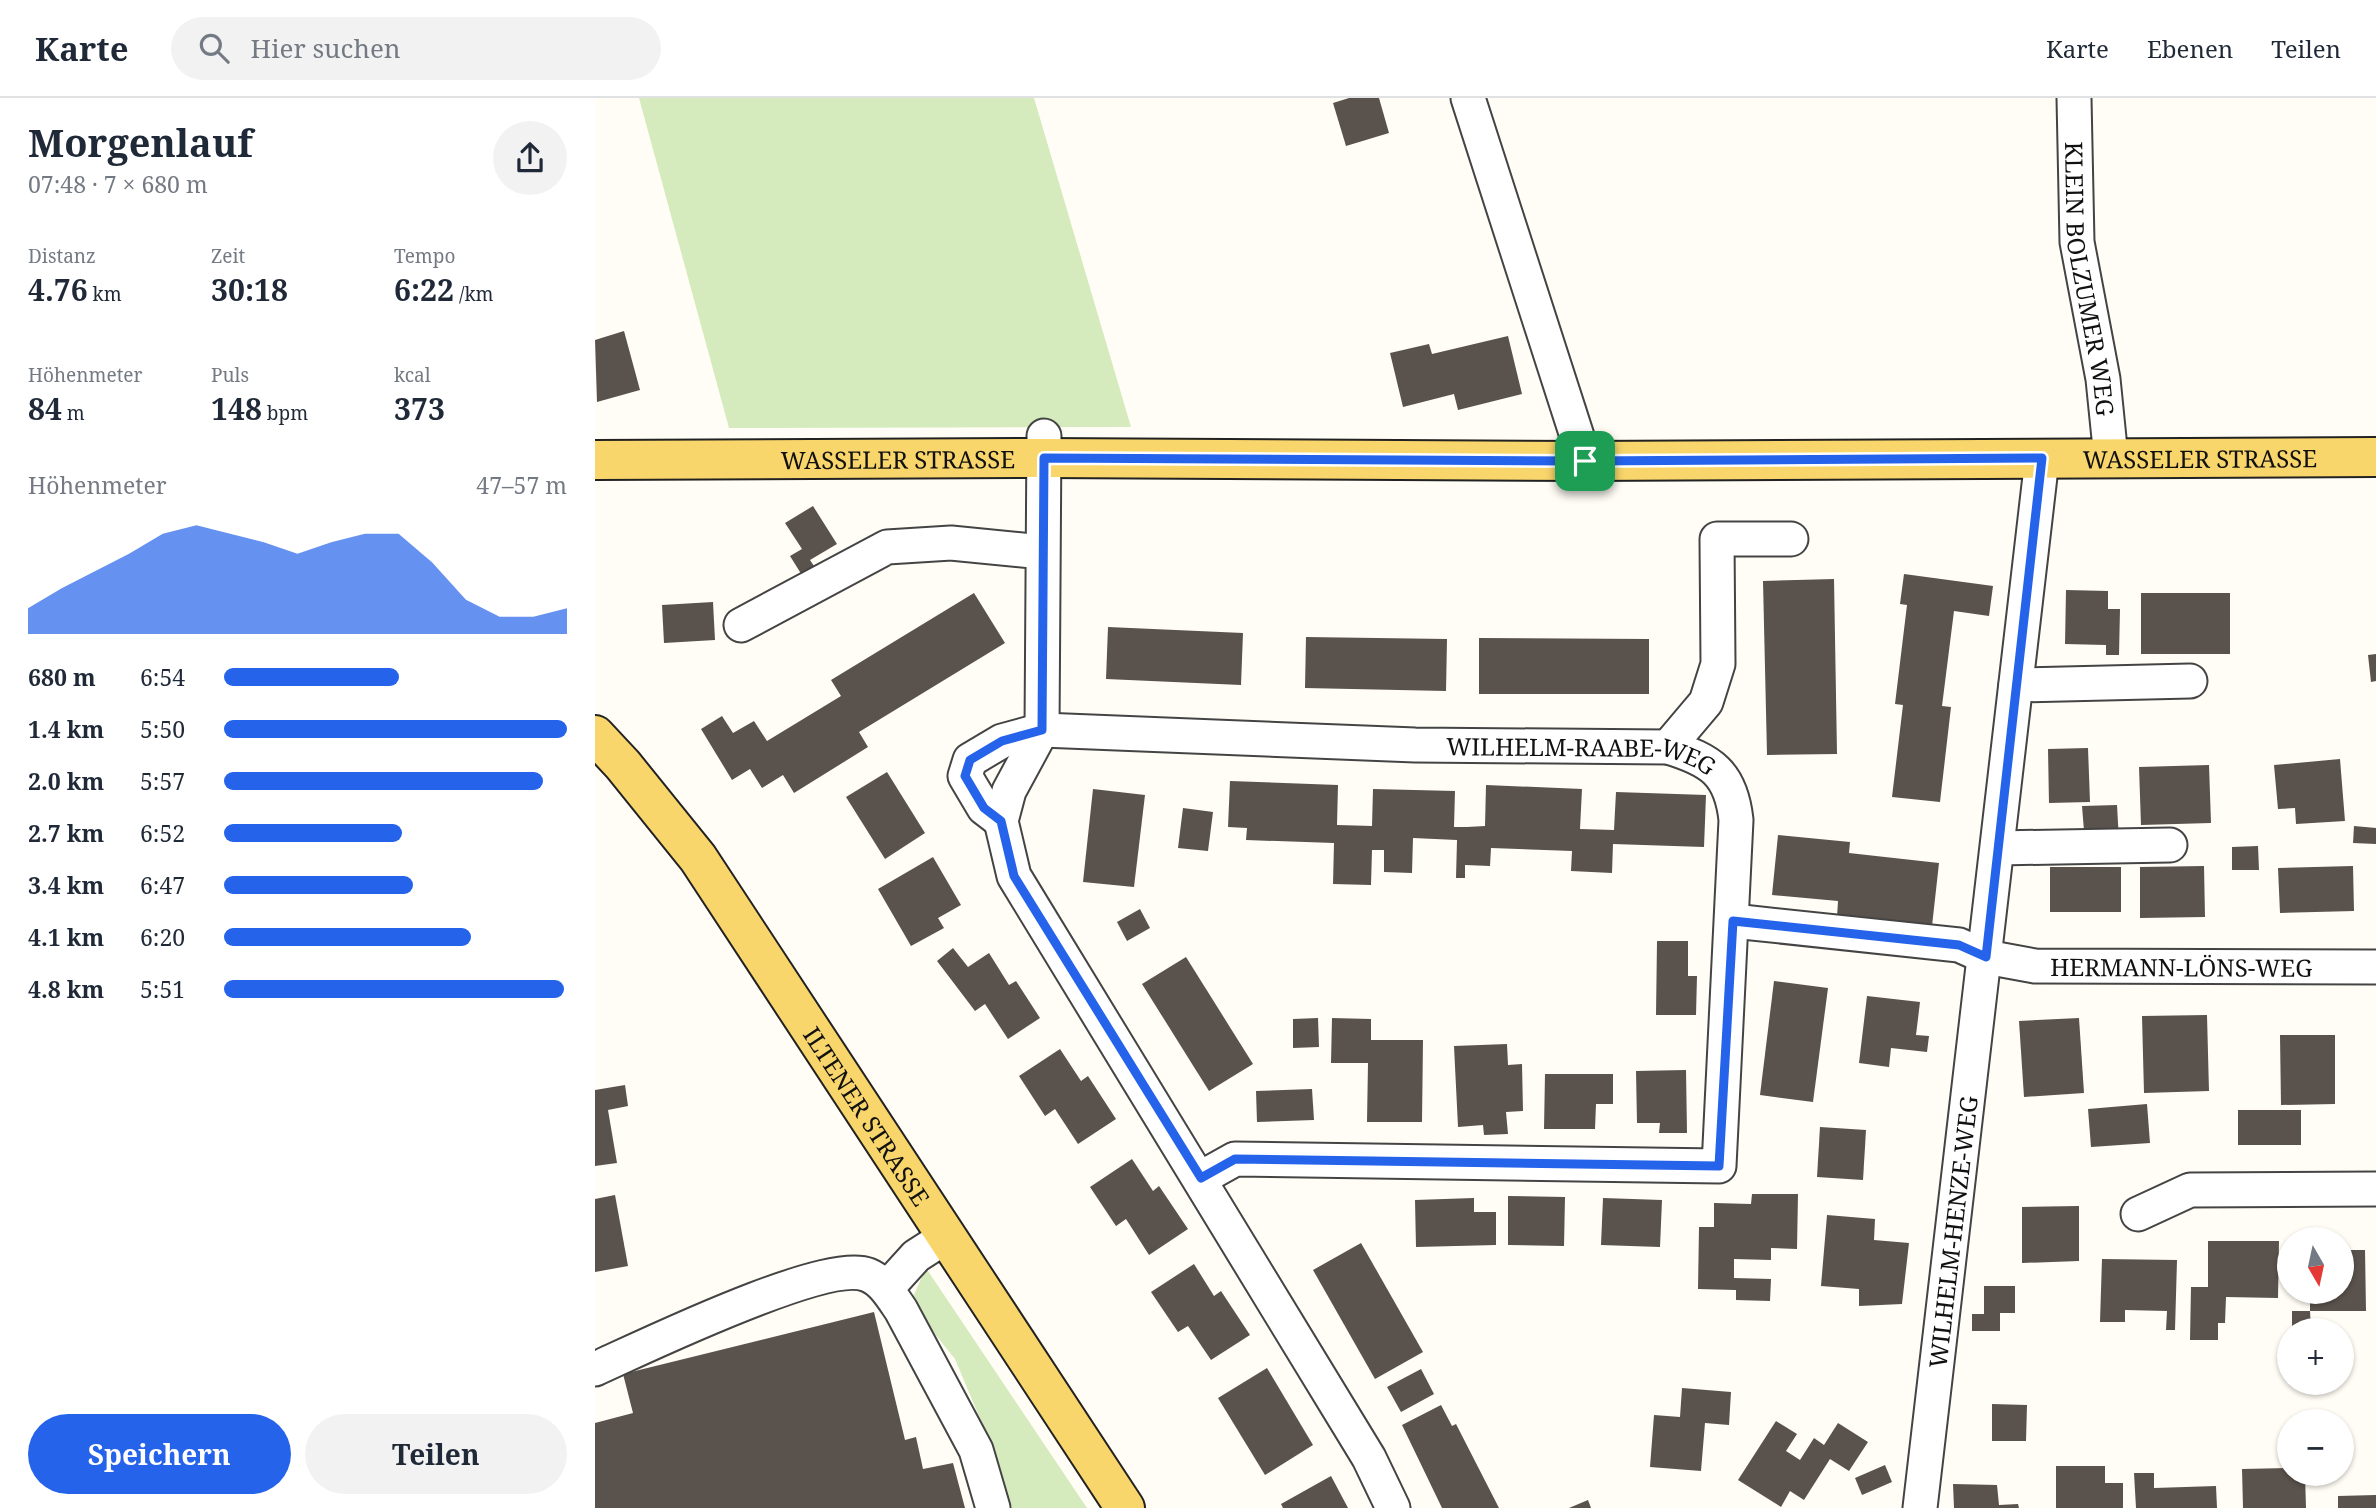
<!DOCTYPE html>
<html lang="de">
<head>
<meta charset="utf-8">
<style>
	body { margin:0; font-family:"Noto Serif",serif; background:#f2f2f3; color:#1f2937; height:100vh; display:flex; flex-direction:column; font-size:26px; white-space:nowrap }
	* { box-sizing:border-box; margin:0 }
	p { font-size:23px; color:#747a83 }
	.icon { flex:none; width:38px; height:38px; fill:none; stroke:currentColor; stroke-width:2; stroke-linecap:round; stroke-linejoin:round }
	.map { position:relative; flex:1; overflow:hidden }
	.panel { display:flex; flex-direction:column; background:#fff; width:595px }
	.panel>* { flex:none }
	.needle { width:46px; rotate:171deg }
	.buttons { position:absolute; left:1682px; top:1129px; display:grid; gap:14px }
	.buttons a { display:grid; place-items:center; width:77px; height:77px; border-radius:50%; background:#fff; box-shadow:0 2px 5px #0004; font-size:35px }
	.pin { position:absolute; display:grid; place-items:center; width:60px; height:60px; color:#fff; margin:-30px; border-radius:14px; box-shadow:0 4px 10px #0006 }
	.round { display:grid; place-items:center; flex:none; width:74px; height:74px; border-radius:37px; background:#f2f2f3 }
	.head { display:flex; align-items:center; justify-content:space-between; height:119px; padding:0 28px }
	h1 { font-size:38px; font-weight:700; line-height:52px }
	.stats { display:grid; grid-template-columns:repeat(3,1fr); gap:10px; height:119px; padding:7px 28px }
	.stats div { display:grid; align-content:center }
	.stats b { font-size:30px; font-weight:700 }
	.stats small { font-size:19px; font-weight:400 }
	.stats p { font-size:19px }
	.chart { height:196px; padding:14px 28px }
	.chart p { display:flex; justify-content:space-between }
	.chart svg { width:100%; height:126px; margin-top:7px; fill:#2563eb; opacity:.7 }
	.cta { display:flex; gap:14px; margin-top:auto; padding:14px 28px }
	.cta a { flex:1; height:80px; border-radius:42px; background:#2563eb; color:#fff; font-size:28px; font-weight:700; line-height:80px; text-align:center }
	.cta a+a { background:#f2f2f3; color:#1f2937 }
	ul { padding:0 28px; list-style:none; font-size:23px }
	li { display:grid; grid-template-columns:112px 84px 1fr; align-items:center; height:52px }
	li i { height:18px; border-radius:9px; background:#2563eb }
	header { display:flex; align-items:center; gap:42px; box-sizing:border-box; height:98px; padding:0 35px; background:#fff; border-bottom:2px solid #e0e1e3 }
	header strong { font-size:33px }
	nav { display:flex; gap:38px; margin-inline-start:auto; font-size:24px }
	.search { width:490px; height:63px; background:#f2f2f3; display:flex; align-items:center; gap:18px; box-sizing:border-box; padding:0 24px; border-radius:38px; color:#747a83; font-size:26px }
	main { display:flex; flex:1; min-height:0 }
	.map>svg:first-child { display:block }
</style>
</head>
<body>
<header>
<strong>Karte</strong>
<div class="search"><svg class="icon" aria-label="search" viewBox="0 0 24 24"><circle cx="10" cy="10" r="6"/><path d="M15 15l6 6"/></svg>Hier suchen</div>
<nav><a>Karte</a><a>Ebenen</a><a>Teilen</a></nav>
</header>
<main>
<section class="panel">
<div class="head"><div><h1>Morgenlauf</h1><p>07:48 · 7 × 680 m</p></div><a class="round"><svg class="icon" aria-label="share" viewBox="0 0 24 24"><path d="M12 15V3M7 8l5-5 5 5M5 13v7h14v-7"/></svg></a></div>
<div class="stats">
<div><p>Distanz</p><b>4.76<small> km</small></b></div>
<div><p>Zeit</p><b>30:18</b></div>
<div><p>Tempo</p><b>6:22<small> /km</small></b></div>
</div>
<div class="stats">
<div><p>Höhenmeter</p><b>84<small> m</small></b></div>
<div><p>Puls</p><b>148<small> bpm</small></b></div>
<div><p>kcal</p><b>373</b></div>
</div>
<div class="chart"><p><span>Höhenmeter</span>47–57 m</p>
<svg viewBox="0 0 160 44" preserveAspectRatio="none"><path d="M0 44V35L10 28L20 22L30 16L40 9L50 6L60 9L70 12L80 16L90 12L100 9L110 9L120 19L130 32L140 38L150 38L160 35V44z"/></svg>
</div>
<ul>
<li><b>680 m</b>6:54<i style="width:51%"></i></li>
<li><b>1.4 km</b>5:50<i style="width:100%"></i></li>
<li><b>2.0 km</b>5:57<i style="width:93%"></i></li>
<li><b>2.7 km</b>6:52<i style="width:52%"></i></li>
<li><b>3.4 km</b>6:47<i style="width:55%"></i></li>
<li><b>4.1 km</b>6:20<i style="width:72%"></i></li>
<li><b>4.8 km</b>5:51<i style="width:99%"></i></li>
</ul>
<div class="cta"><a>Speichern</a><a>Teilen</a></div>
</section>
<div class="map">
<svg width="1781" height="1410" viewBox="0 0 1781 1410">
	<rect width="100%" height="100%" fill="#fffdf5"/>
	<g fill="#d5ebbd">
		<path d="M 44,0 L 439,0 L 536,329 L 134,330 Z"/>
		<path d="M 331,1170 L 492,1410 L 414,1410 L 399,1354 L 360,1261 L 319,1210 L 317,1201 Z"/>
	</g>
	<g fill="#5a524d">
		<path d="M 754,0 L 784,0 L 794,35 L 751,48 L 738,5 Z"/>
		<path d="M 29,233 L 45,292 L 2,304 L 0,242 Z"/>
		<path d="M 913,238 L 927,296 L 863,312 L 859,296 L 808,309 L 795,255 L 834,246 L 837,256 Z"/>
		<path d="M 218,408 L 242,446 L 215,462 L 223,474 L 210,482 L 195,458 L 207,451 L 190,425 Z"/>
		<path d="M 1309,476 L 1398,488 L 1394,518 L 1359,513 L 1347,608 L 1356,609 L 1345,704 L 1297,699 L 1308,607 L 1300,606 L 1312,507 L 1305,506 Z"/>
		<path d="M 1239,481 L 1242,656 L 1172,657 L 1168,483 Z"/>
		<path d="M 1471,492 L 1513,493 L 1513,511 L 1525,511 L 1524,557 L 1511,557 L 1511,547 L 1470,546 Z"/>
		<path d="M 379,495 L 410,545 L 264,634 L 273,649 L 199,695 L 188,677 L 167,690 L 155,671 L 137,682 L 106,631 L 127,618 L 138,635 L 159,623 L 172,643 L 246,598 L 236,582 Z"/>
		<rect x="1546" y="495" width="89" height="61"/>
		<path d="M 118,504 L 120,542 L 69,545 L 67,507 Z"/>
		<path d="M 513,529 L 648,535 L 646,587 L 511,581 Z"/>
		<path d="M 711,539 L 852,541 L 851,593 L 710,590 Z"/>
		<path d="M 884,540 L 1054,541 L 1054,596 L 884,596 Z"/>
		<path d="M 1781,556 L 1781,583 L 1776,584 L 1773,557 Z"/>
		<path d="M 1493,650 L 1495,704 L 1454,705 L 1453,651 Z"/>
		<path d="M 1745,661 L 1750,723 L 1701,726 L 1700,710 L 1683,711 L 1679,667 Z"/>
		<path d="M 1614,667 L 1616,725 L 1546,727 L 1544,669 Z"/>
		<path d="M 292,674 L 330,735 L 290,761 L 251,699 Z"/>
		<path d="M 635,683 L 743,687 L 742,727 L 777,728 L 778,691 L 860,693 L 859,729 L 872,729 L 890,728 L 891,687 L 987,691 L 985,731 L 1019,732 L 1021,694 L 1111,697 L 1109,749 L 1018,746 L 1017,775 L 976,773 L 977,753 L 896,750 L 895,768 L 870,767 L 870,780 L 861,780 L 862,742 L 818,740 L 817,775 L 789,774 L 789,752 L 777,752 L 776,787 L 738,786 L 739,745 L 651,742 L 652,730 L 633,729 Z"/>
		<path d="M 498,691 L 550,697 L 539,789 L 488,784 Z"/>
		<path d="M 1522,707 L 1524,743 L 1490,745 L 1487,708 Z"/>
		<path d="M 588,710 L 618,714 L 613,753 L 583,750 Z"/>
		<path d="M 1759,728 L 1781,730 L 1781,746 L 1758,745 Z"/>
		<path d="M 1183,737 L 1255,744 L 1254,755 L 1344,765 L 1337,828 L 1242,819 L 1243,803 L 1177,797 Z"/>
		<path d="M 1663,748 L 1664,772 L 1637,772 L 1637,749 Z"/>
		<path d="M 338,759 L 366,807 L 343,820 L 349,830 L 316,848 L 283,791 Z"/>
		<path d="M 1609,768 L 1610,819 L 1545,820 L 1545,769 Z"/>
		<path d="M 1758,768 L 1759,813 L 1685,815 L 1683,770 Z"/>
		<rect x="1455" y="769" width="71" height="45"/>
		<path d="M 545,811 L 555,830 L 532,843 L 522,824 Z"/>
		<path d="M 1062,843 L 1093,843 L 1093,878 L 1102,878 L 1101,917 L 1061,917 Z"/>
		<path d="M 358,850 L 373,869 L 394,855 L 414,887 L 421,883 L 445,920 L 413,941 L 390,906 L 380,913 L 342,863 Z"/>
		<path d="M 591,859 L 658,966 L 614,993 L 547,886 Z"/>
		<path d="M 1179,883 L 1233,890 L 1218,1004 L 1165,997 Z"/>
		<path d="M 1272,898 L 1325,904 L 1321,937 L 1334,938 L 1332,954 L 1296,950 L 1294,969 L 1264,965 Z"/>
		<path d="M 1612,917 L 1614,993 L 1549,995 L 1547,918 Z"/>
		<path d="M 723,920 L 724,949 L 698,950 L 698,921 Z"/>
		<path d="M 737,920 L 776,921 L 776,942 L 828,942 L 827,1024 L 772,1024 L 773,965 L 736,965 Z"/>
		<path d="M 1484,920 L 1489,995 L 1429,999 L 1424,923 Z"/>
		<path d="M 1685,937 L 1740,937 L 1740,1006 L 1686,1007 Z"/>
		<path d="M 912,946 L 913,967 L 927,966 L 928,1013 L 911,1014 L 913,1036 L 889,1037 L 888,1027 L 863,1029 L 859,948 Z"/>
		<path d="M 465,951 L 486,983 L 493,978 L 521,1021 L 483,1046 L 460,1011 L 450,1018 L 424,978 Z"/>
		<path d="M 1091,972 L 1092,1035 L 1064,1035 L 1065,1025 L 1042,1025 L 1041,973 Z"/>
		<path d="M 950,976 L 1018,976 L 1018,1006 L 1001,1006 L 1000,1031 L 949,1031 Z"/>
		<path d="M 30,987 L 33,1008 L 13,1012 L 22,1065 L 0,1068 L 0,992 Z"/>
		<path d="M 717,991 L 719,1022 L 662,1024 L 661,993 Z"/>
		<path d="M 1552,1006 L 1555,1045 L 1496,1049 L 1493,1011 Z"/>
		<rect x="1643" y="1012" width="63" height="35"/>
		<path d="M 1225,1029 L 1271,1032 L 1268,1082 L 1222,1079 Z"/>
		<path d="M 537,1061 L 558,1093 L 564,1088 L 593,1131 L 554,1157 L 531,1121 L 521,1128 L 495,1089 Z"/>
		<path d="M 1157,1096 L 1203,1096 L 1202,1151 L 1176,1150 L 1176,1162 L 1139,1161 L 1139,1180 L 1176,1181 L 1175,1203 L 1141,1202 L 1141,1192 L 1103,1191 L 1104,1129 L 1119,1129 L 1119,1105 L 1156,1106 Z"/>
		<path d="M 20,1097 L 33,1168 L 0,1174 L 0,1101 Z"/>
		<path d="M 913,1098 L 970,1099 L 969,1148 L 913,1147 Z"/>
		<path d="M 879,1100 L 879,1114 L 901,1114 L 901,1147 L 821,1149 L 820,1102 Z"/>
		<path d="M 1008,1100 L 1067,1102 L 1065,1149 L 1006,1147 Z"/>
		<path d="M 1484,1108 L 1484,1163 L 1427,1165 L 1427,1109 Z"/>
		<path d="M 1232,1117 L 1280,1121 L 1279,1142 L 1314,1145 L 1307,1206 L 1264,1208 L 1264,1191 L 1226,1188 Z"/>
		<path d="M 1613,1143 L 1684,1143 L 1683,1200 L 1631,1199 L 1630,1225 L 1623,1225 L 1623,1242 L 1595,1242 L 1596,1189 L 1613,1189 Z"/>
		<path d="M 766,1145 L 828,1254 L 780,1281 L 718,1172 Z"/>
		<path d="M 1746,1145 L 1750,1145 L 1750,1152 L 1770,1152 L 1771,1213 L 1715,1213 L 1715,1194 L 1746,1194 Z"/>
		<path d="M 1691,1146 L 1694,1146 L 1694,1168 L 1692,1168 Z"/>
		<path d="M 1507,1161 L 1582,1162 L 1580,1232 L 1571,1232 L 1572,1213 L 1530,1212 L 1530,1224 L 1505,1224 Z"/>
		<path d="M 599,1166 L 619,1198 L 626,1193 L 655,1237 L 616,1262 L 593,1228 L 583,1234 L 556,1194 Z"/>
		<path d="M 1389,1188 L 1420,1188 L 1420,1215 L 1405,1215 L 1405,1233 L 1377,1233 L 1377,1216 L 1389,1216 Z"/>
		<path d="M 1697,1213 L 1715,1213 L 1716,1232 L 1697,1232 Z"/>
		<path d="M 279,1214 L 310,1342 L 321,1339 L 328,1371 L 358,1365 L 370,1410 L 0,1410 L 0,1325 L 38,1315 L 28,1276 Z"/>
		<path d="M 672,1270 L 718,1347 L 670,1377 L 623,1300 Z"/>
		<path d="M 826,1271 L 839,1296 L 806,1314 L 792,1289 Z"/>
		<path d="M 1087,1290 L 1136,1294 L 1134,1327 L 1110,1325 L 1106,1373 L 1055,1369 L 1059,1317 L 1085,1319 Z"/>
		<path d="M 1397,1306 L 1432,1307 L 1431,1343 L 1397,1343 Z"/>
		<path d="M 846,1307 L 857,1328 L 861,1326 L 904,1410 L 847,1410 L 807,1327 Z"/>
		<path d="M 1181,1323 L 1202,1336 L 1191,1353 L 1205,1362 L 1219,1340 L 1229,1347 L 1243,1325 L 1273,1344 L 1254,1373 L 1235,1361 L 1209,1402 L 1195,1393 L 1186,1409 L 1143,1382 Z"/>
		<path d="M 1290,1367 L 1297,1384 L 1267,1397 L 1260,1380 Z"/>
		<path d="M 1461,1368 L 1510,1368 L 1510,1385 L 1528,1385 L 1528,1410 L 1461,1410 Z"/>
		<path d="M 1694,1370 L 1694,1376 L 1710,1376 L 1711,1410 L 1648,1410 L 1647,1371 Z"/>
		<path d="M 1539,1375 L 1559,1375 L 1559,1390 L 1621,1388 L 1622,1410 L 1541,1410 Z"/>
		<path d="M 736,1378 L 753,1410 L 688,1410 L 686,1406 Z"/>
		<path d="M 1358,1386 L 1402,1387 L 1404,1407 L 1423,1406 L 1424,1410 L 1359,1410 Z"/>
		<path d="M 1781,1397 L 1781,1410 L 1743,1410 L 1743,1398 Z"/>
		<path d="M 993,1402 L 996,1410 L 974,1410 Z"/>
	</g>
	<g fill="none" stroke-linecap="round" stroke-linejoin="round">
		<g stroke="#444" stroke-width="37">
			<g id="minor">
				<path d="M 873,0 L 990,363"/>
				<path id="s1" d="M 1479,0 L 1482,144 L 1508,281 L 1516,360"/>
				<path d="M 449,338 L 447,632 L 414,693 L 406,723 L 419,778 L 774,1360 L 798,1410"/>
				<path d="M 146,527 L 292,449 L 356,445 L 447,454"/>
				<path d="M 1421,587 L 1595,583"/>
				<path d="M 1073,649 L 1111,604 L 1123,566 L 1122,441 L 1196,441"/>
				<path id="s2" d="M 406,723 L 389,710 L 370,678 L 375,662 L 407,643 L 447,632 L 820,647 L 1073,649 C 1116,662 1136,675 1141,722 L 1124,1068 L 640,1061 L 606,1080"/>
				<path d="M 1403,750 L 1575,747"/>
				<path id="s3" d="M 1138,823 L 1364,847 L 1391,859 L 1440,868 L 1781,869"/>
				<path d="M 1543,1116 L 1595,1092 L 1781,1091"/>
				<path d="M 292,1190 L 321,1158 L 352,1138"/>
				<path d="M 0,1271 C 47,1250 231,1160 273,1177 C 288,1183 297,1199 306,1212 L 381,1352 L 398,1410"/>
				<path id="s4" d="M 1325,1410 L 1447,361"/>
			</g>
		</g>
		<g stroke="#222" stroke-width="42">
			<g id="major">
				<path id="s5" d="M 0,362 L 449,360 L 990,363 L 1781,359"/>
				<path id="s6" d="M 0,637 L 28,667 L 103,760 L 530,1410"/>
			</g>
		</g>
		<use href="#minor" stroke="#fff" stroke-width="33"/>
		<use href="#major" stroke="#f9d66b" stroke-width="38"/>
	</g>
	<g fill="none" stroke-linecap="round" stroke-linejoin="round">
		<g stroke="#fff" stroke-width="14">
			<path id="route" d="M 449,360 L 990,363 L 1447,360 L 1391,859 L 1364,847 L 1138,823 L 1124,1068 L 640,1061 L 606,1080 L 419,778 L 406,723 L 389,710 L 370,678 L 375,662 L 407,643 L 447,632 Z"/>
		</g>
		<use href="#route" stroke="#2563eb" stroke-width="9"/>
	</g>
	<g text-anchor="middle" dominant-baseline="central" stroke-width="7" stroke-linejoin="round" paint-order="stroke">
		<g font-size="24" fill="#111" stroke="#fff">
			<text stroke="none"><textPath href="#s1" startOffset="182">KLEIN BOLZUMER WEG</textPath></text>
			<text stroke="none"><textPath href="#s5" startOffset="303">WASSELER STRASSE</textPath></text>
			<text stroke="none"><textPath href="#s5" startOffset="1605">WASSELER STRASSE</textPath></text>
			<text stroke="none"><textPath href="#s2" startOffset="695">WILHELM-RAABE-WEG</textPath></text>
			<text stroke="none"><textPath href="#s3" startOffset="453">HERMANN-LÖNS-WEG</textPath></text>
			<text stroke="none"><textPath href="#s6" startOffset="469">ILTENER STRASSE</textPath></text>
			<text stroke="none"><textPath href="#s4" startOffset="278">WILHELM-HENZE-WEG</textPath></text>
		</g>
	</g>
</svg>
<div class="buttons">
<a><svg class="needle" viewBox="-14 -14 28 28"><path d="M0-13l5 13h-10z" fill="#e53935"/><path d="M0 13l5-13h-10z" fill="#747a83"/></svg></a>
<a>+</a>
<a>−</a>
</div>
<div class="pin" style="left:990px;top:363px;background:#1e9e55"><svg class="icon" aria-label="arrive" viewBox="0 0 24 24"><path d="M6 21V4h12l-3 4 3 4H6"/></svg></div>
</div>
</main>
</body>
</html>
